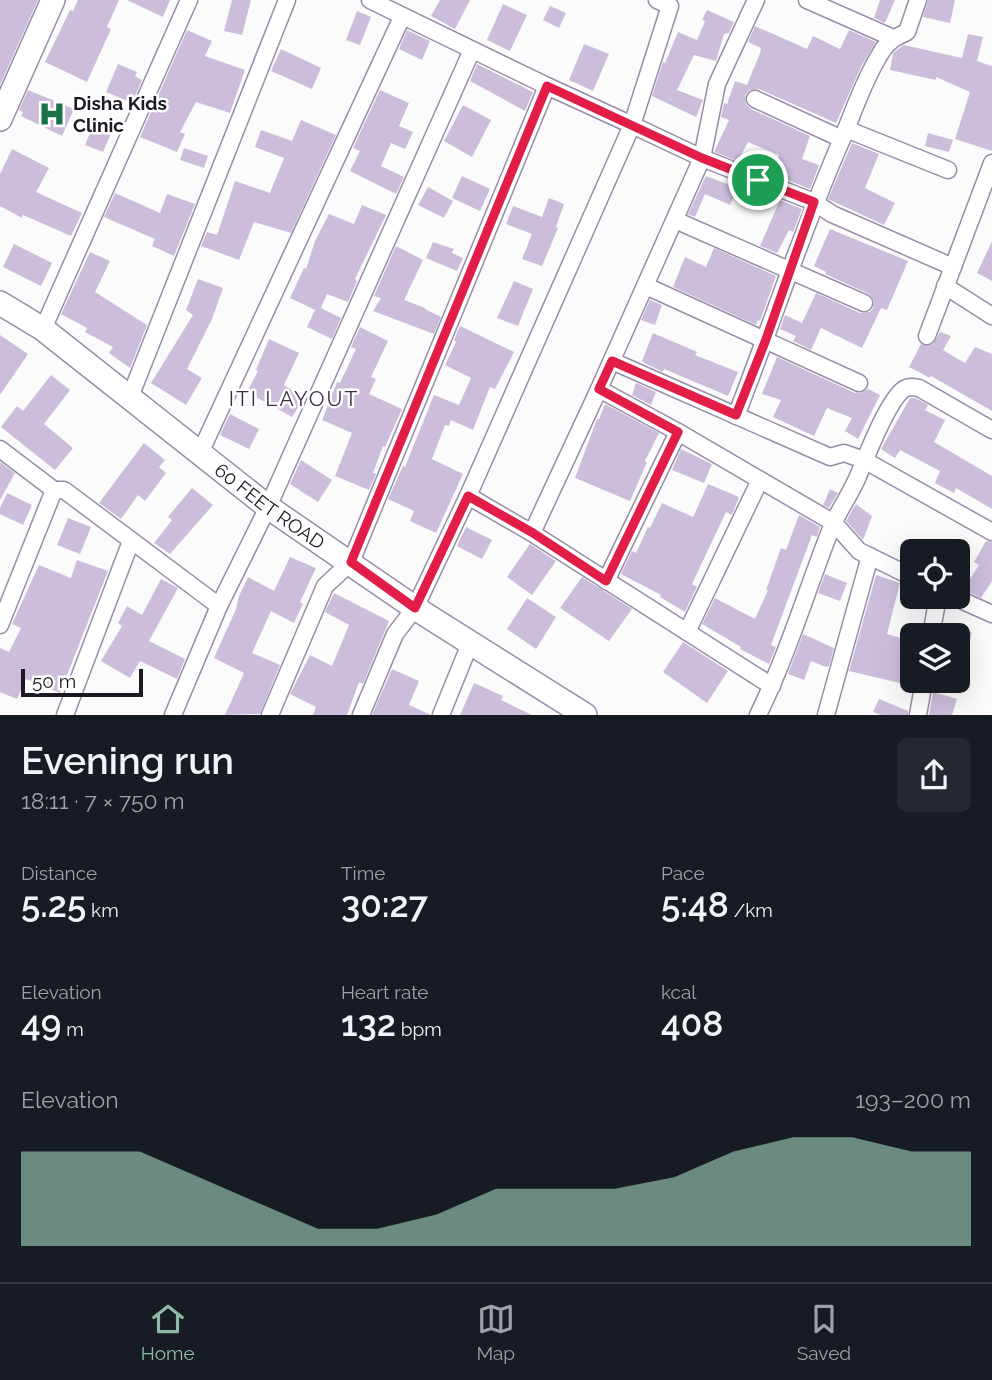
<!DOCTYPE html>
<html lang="en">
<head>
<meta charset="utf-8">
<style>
	body { margin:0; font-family:Raleway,sans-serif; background:#242831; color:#f1f3f6; height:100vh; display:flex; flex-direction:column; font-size:26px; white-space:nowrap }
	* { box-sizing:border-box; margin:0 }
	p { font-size:23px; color:#9ea1a6 }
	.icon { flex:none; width:38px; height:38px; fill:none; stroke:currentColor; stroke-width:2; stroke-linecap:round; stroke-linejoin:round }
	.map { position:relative; height:715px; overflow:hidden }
	.panel { display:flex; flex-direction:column; background:#171b24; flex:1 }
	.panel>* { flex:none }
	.controls { position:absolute; left:900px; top:539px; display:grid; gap:14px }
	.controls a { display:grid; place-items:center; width:70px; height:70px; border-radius:10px; background:#171b24; box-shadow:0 7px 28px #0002; font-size:35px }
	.scale { position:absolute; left:21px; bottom:18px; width:122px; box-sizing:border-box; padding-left:7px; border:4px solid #1d1822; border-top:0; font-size:19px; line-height:24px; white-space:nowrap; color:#1d1822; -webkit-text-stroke:5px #fff; paint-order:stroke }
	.pin { position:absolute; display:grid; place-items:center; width:60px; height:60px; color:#fff; margin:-30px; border:4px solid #fff; border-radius:50%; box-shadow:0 2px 7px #0007 }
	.round { display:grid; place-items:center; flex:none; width:74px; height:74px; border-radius:10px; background:#242831 }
	.headline { display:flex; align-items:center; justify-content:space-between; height:119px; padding:0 21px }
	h1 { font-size:38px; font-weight:600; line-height:52px }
	.metrics { display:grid; grid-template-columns:repeat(3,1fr); gap:10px; height:119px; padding:7px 21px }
	.metrics div { display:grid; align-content:center }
	.metrics b { font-size:35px; font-weight:600 }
	.metrics small { font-size:19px; font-weight:400 }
	.metrics p { font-size:19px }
	.chart { height:196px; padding:14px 21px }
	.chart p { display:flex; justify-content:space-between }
	.chart svg { width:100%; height:126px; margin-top:7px; fill:#8fbaa8; opacity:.7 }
	.menu { display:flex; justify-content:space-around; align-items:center; height:98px; border-top:2px solid #363941; background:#171b24; font-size:19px; color:#9ea1a6 }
	.menu a { display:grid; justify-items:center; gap:4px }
	.menu .on { color:#8fbaa8 }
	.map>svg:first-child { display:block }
</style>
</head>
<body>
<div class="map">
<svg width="992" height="715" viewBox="0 0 992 715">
	<rect width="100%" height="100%" fill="#fbfbfb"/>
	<g fill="#ccbedb">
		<path d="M 0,0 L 38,0 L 0,85 Z"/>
		<path d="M 78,0 L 119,0 L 107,27 L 111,29 L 87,82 L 45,62 L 70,10 L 73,11 Z"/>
		<path d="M 127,0 L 170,0 L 163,17 Z"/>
		<path d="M 232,0 L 251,0 L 242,35 L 224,31 Z"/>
		<path d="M 440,0 L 470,0 L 455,29 L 431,16 Z"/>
		<path d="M 880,0 L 895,0 L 885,23 L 874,18 Z"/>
		<path d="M 928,0 L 955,0 L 950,23 L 923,17 Z"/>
		<path d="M 503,4 L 527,15 L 510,51 L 487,40 Z"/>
		<path d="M 550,6 L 566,13 L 559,28 L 543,20 Z"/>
		<path d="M 707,10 L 734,22 L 729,33 L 724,34 L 716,61 L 694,55 L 677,90 L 703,100 L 696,117 L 652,96 L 663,62 L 665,63 L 678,32 L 697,40 L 705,21 L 702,20 Z"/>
		<path d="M 357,11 L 371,17 L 360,45 L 346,40 Z"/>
		<path d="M 755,26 L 807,49 L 813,36 L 840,49 L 849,30 L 876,42 L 861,67 L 836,123 L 759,89 L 750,90 L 745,95 L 746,104 L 751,109 L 810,136 L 802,159 L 819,165 L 810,189 L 772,174 L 779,155 L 748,142 L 738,161 L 714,152 L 729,120 L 721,117 L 724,103 L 727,104 L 735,81 L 747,85 L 760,53 L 761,48 L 748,42 Z"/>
		<path d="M 187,30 L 212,41 L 205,56 L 245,70 L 230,113 L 196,102 L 180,132 L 185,134 L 177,152 L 140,137 Z"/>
		<path d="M 407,30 L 430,41 L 422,60 L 399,49 Z"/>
		<path d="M 968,34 L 983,37 L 977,61 L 992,66 L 992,151 L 955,139 L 970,92 L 936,77 L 936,80 L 890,70 L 893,53 L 904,45 L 962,58 Z"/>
		<path d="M 584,44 L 609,54 L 593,91 L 569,80 Z"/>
		<path d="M 281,49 L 321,68 L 312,89 L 271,71 Z"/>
		<path d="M 118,64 L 137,72 L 135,76 L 142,80 L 132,103 L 106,92 Z"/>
		<path d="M 477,64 L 533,92 L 525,111 L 470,81 Z"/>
		<path d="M 28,90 L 74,109 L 62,136 L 21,116 L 23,112 L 19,110 Z"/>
		<path d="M 380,90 L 409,103 L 399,126 L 413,132 L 405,149 L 391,143 L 381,166 L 404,177 L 396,194 L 350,171 L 360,151 L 353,148 Z"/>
		<path d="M 463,105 L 491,120 L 472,157 L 444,141 Z"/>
		<path d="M 301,120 L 336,135 L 291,233 L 254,222 L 239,260 L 201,246 L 207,232 L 217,235 L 235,181 L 270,193 L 284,158 L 255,147 L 261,130 L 292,141 Z"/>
		<path d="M 95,121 L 113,129 L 103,152 L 85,145 Z"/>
		<path d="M 928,133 L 953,140 L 949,152 L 925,146 Z"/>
		<path d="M 852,143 L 879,154 L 865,188 L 895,203 L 884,225 L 828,199 Z"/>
		<path d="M 184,148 L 208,156 L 204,168 L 180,160 Z"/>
		<path d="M 12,149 L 49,168 L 36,192 L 82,213 L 71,236 L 23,215 L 22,218 L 0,206 L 0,174 Z"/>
		<path d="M 462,176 L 490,189 L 480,211 L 452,198 Z"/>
		<path d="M 706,176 L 738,188 L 730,205 L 705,194 L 695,217 L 688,214 Z"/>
		<path d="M 428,187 L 453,201 L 444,218 L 418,205 Z"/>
		<path d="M 115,193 L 160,213 L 167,194 L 195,204 L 174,256 L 152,246 L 155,239 L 104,217 Z"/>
		<path d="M 549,198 L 564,204 L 556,227 L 558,228 L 542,266 L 522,259 L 532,234 L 506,224 L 513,206 L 542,217 Z"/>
		<path d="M 780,200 L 802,209 L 793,232 L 789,230 L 777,253 L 760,246 Z"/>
		<path d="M 362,205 L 386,215 L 355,279 L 357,281 L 348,302 L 327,294 L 321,308 L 341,318 L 332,339 L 307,327 L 315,310 L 290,298 L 304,268 L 306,269 L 315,241 L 329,214 L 354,224 Z"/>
		<path d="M 830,229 L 908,261 L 887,310 L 881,308 L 862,348 L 821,328 L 811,350 L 793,341 L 796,336 L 780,329 L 785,315 L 802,323 L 816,293 L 860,313 L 870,312 L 873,308 L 874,301 L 869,294 L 825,274 L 826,272 L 814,266 Z"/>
		<path d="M 992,241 L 992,281 L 977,273 Z"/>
		<path d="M 433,242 L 454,249 L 452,253 L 463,258 L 457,271 L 426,258 Z"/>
		<path d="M 14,244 L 52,263 L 41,286 L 3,267 Z"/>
		<path d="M 396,246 L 423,260 L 404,300 L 425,308 L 425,309 L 441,317 L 434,334 L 373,311 L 381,298 L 374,296 Z"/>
		<path d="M 714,248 L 776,276 L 760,321 L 758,320 L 756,325 L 673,287 L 685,257 L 706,267 Z"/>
		<path d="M 90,252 L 110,261 L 95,292 L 147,325 L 130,368 L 109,353 L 113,347 L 85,332 L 87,328 L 61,314 Z"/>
		<path d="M 198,279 L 223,288 L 212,319 L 187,369 L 202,378 L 186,405 L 151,383 L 193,315 L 186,310 Z"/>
		<path d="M 514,281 L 533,289 L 518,326 L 497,318 Z"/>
		<path d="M 650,300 L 662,305 L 655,325 L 641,320 Z"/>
		<path d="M 460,326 L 514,352 L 495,389 L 490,387 L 473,430 L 451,420 L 449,426 L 445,425 L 432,459 L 463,474 L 436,533 L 410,521 L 414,511 L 388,499 L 403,466 L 405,467 L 434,395 L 459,405 L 471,378 L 445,365 L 456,342 L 454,340 Z"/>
		<path d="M 360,327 L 388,341 L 371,377 L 376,379 L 369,394 L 402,409 L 385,447 L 383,446 L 373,473 L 376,474 L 369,490 L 335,476 L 352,433 L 322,420 L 337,382 L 340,383 L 356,349 L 351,347 Z"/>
		<path d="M 940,332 L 951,336 L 943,350 L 965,363 L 975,347 L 992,354 L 992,411 L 931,376 L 930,378 L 909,367 L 921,344 L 928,346 L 933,344 Z"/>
		<path d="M 653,333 L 697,352 L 695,355 L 738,372 L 728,396 L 664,369 L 663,372 L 644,363 L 642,361 Z"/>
		<path d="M 0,335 L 28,354 L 0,395 Z"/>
		<path d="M 269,339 L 299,353 L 284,385 L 304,398 L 292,417 L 247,392 L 258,371 L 256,370 Z"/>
		<path d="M 777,357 L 855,393 L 861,393 L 868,389 L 880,395 L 858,439 L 845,431 L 852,418 L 827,408 L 814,436 L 773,417 L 781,400 L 762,394 Z"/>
		<path d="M 51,375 L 70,390 L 44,424 L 73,448 L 55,470 L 1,427 L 17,406 L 23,411 Z"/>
		<path d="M 636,383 L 656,392 L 651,405 L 632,395 Z"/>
		<path d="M 910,398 L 915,398 L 928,405 L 925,410 L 945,420 L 934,442 L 992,476 L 992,509 L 956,488 L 954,493 L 935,483 L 940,471 L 900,450 L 895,458 L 881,449 Z"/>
		<path d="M 605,404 L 659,433 L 645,461 L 647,462 L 630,501 L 575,478 L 597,419 L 599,419 Z"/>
		<path d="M 230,414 L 259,429 L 249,449 L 220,435 Z"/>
		<path d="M 144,443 L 165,460 L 159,467 L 166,473 L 145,501 L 138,495 L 121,519 L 99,503 Z"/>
		<path d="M 681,449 L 712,464 L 704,483 L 672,470 Z"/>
		<path d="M 301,460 L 332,480 L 318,502 L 290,484 Z"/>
		<path d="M 0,462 L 15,473 L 0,500 Z"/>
		<path d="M 708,484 L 739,497 L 732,515 L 726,512 L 692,584 L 697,587 L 685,612 L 660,597 L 661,595 L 621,574 L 632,551 L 636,553 L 648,527 L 650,528 L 662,503 L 693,517 Z"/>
		<path d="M 192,488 L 213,505 L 170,554 L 154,543 L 172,520 L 168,517 Z"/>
		<path d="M 830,489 L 838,493 L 829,508 L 823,505 Z"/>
		<path d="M 7,493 L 32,505 L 23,525 L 0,514 L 0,508 Z"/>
		<path d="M 856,504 L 872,516 L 863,540 L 846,521 Z"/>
		<path d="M 799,515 L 820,527 L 817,537 L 812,535 L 771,645 L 776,647 L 769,664 L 740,649 L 741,647 L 702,624 L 715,598 L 755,619 L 768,590 L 766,590 L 781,548 L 786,550 Z"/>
		<path d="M 68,518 L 91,527 L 80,554 L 57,545 Z"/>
		<path d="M 466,527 L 492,540 L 482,559 L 457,546 Z"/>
		<path d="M 986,541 L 992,542 L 992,581 L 981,598 L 963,590 L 979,565 L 974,562 Z"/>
		<path d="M 530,544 L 556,561 L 532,595 L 507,577 Z"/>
		<path d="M 290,557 L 316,568 L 300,602 L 303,604 L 294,623 L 271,611 L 252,653 L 280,665 L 260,714 L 225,715 L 244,673 L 214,658 L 236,609 L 239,596 L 248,577 L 274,591 Z"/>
		<path d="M 77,560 L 108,571 L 60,693 L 26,679 L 17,699 L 0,692 L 0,648 L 9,652 L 21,628 L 12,624 L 39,565 L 71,578 Z"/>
		<path d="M 825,574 L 847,583 L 840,601 L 818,593 Z"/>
		<path d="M 876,575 L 900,583 L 887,634 L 912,641 L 912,651 L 904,684 L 849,671 Z"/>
		<path d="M 582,577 L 632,609 L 609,641 L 560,608 Z"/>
		<path d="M 161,579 L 178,588 L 149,641 L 185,659 L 177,679 L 140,661 L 130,678 L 101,661 L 122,626 L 118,623 L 127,606 L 142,615 Z"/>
		<path d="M 334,593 L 389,621 L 363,684 L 359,682 L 347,715 L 313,715 L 316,707 L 290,694 L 310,655 L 332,666 L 349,625 L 325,612 Z"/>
		<path d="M 527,598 L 556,617 L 536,649 L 507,629 Z"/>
		<path d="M 957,629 L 972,632 L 963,673 L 957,672 Z"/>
		<path d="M 803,634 L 834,648 L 829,666 L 826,667 L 811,661 L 804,680 L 788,674 Z"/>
		<path d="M 683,642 L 728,671 L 707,703 L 663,672 Z"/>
		<path d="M 392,669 L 419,681 L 409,705 L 431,715 L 372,715 Z"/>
		<path d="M 474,683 L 503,696 L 501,700 L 532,715 L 460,715 Z"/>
		<path d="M 933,692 L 957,699 L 952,715 L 929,715 Z"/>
		<path d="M 879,699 L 908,711 L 908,715 L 881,715 L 873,712 Z"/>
	</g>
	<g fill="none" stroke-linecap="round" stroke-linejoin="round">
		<g stroke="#9a8ca8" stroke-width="19">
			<g id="street">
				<path d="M 657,0 L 670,6 L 632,125 L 702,158 L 599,389 L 678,432 L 834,523 L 859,551 L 912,577"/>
				<path d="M 756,0 L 717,84 L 702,158 L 814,202 L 832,214 L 953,267"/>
				<path d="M 807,0 L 893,38"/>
				<path d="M 755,99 L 842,139"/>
				<path d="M 846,129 L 948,170"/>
				<path d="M 675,220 L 864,303"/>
				<path d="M 646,286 L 859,383"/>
				<path d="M 945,286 L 992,316"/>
				<path d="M 43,329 L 189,0"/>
				<path d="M 927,336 L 992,163"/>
				<path d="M 612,361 L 830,457 L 844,453 L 864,460 L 992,532"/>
				<path d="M 130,397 L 287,0"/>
				<path d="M 736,416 C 772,324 802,230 842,139 C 854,110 865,78 882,51 C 888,41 896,37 907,32 L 918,0"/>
				<path d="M 0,449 L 54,490"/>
				<path d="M 200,453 L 402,17"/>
				<path d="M 468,496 L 532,533 L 772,686"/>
				<path d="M 532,533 L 599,389"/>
				<path d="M 606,581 L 678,432"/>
				<path d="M 954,597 L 992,614"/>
				<path d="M 0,625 L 54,490 L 64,490 L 219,606"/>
				<path d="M 687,632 L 760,480"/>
				<path d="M 931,635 L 938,597"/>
				<path d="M 65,715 L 131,541"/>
				<path d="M 173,715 L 219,606 L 268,507 L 472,50"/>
				<path d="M 270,715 L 325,586 L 351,562 L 547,86"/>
				<path d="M 361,715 L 395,634 L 415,608 L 468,496 L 632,125 L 547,86 L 370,0"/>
				<path d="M 441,715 L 471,641"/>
				<path d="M 758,715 C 788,654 807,589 832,526 C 840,508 852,492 859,474 C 867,455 888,400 904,389 C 909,386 914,387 919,388 L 992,430"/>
				<path d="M 826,715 L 870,556"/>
				<path d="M 918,715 L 924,681"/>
			</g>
		</g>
		<g stroke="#9a8ca8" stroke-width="26">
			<g id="secondary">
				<path d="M 0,119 L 53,0"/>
				<path id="s1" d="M 0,303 L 43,329 L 268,507 L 415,608 L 585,715"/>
			</g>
		</g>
		<use href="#street" stroke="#fff" stroke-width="16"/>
		<use href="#secondary" stroke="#fff" stroke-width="23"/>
	</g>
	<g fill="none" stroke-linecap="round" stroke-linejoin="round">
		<g stroke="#fff" stroke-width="14">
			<path id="route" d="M 547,86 L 702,158 L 814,202 L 765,342 L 736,415 L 612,361 L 599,389 L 678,432 L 606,581 L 533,533 L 468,496 L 415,608 L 351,562 Z"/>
		</g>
		<use href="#route" stroke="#e11d48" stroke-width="9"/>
	</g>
	<defs>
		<g id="hospital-bare" transform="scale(2.1)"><path d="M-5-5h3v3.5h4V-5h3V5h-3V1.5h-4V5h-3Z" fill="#187448" stroke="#fff" stroke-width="2.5" paint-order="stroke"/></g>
	</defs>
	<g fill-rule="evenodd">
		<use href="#hospital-bare" x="52" y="114"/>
	</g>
	<g text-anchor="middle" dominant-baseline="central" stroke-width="5" stroke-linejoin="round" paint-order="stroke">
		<g font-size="19" font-weight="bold" fill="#1d1822" stroke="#fff" text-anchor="start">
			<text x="73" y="103">Disha Kids<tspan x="73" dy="22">Clinic</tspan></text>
		</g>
		<g font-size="19" fill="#1d1822" stroke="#fff">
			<text stroke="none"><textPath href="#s1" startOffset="338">60 FEET ROAD</textPath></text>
		</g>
		<g font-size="21" letter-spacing="2" fill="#3a2e45" stroke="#fff">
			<text x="294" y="398">ITI LAYOUT</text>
		</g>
	</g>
</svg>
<div class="controls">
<a><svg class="icon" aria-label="locate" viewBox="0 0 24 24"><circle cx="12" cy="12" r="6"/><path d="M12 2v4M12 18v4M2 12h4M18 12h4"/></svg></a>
<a><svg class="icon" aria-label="layers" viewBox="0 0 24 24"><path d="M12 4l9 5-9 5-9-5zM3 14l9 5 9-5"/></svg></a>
</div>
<div class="scale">50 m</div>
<div class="pin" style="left:758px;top:180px;background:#1e9e55"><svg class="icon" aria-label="arrive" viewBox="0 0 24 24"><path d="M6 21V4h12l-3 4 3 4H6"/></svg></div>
</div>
<section class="panel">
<div class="headline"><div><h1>Evening run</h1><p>18:11 · 7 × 750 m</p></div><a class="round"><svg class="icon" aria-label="share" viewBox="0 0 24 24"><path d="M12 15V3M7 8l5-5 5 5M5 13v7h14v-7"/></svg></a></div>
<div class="metrics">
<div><p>Distance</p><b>5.25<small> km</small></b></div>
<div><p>Time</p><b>30:27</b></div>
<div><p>Pace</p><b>5:48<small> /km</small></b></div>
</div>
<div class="metrics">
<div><p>Elevation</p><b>49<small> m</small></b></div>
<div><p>Heart rate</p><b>132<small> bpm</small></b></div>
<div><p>kcal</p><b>408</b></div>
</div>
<div class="chart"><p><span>Elevation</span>193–200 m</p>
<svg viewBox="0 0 160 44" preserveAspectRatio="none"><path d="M0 44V11L10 11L20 11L30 20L40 29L50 38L60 38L70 33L80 24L90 24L100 24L110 20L120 11L130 6L140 6L150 11L160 11V44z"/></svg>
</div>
</section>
<nav class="menu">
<a class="on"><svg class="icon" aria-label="home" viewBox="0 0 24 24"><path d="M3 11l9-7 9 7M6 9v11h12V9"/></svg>Home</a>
<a><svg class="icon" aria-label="map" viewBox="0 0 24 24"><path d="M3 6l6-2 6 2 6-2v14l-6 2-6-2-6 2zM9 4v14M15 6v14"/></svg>Map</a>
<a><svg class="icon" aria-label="saved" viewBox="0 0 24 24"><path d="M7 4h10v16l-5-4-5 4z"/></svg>Saved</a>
</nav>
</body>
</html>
